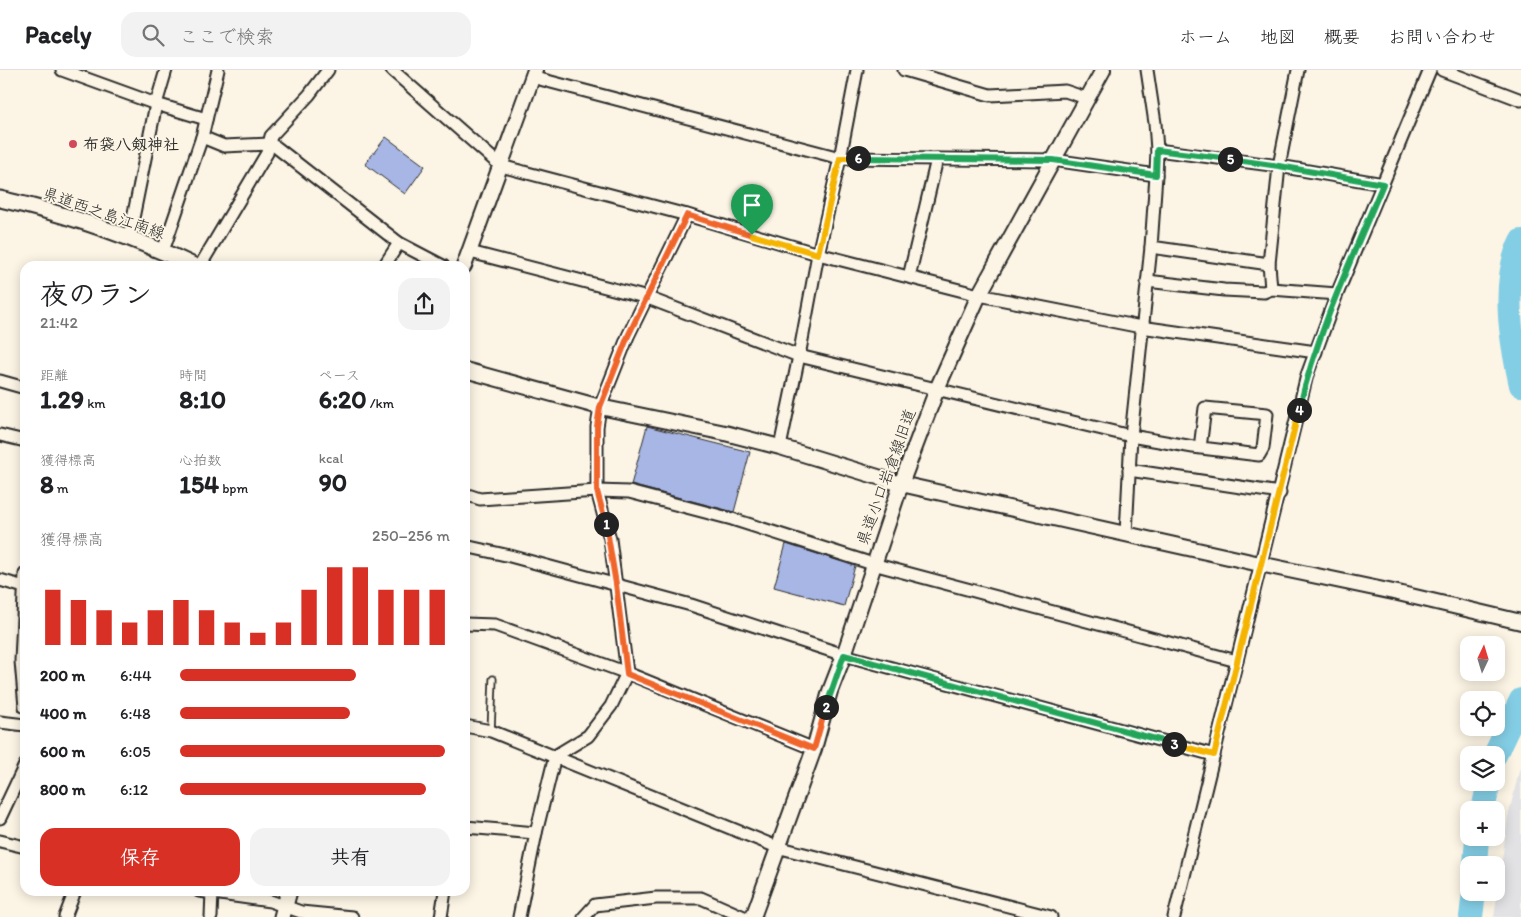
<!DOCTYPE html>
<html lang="ja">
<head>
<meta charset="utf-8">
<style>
	body { margin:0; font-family:Itim,"Klee One",sans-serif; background:#f2f2f2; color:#202124; height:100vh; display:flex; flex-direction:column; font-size:19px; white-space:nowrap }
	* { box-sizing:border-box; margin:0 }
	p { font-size:16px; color:#757577 }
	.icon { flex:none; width:28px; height:28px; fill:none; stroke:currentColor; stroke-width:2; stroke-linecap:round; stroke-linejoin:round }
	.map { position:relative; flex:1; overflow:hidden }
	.details { position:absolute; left:20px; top:191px; width:450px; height:635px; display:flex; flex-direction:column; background:#fff; border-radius:15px; box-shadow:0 2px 12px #0003 }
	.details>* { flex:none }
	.needle { width:32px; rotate:4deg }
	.tools { position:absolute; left:1460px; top:566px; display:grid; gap:10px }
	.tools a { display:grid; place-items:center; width:45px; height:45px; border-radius:10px; background:#fff; box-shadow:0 2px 12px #0003; font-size:25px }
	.pin { position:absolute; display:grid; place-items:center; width:42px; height:42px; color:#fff; margin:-51px -21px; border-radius:50% 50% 50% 0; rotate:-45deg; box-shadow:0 0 5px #0007 }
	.pin .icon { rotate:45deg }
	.km { position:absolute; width:25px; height:25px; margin:-12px; border-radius:50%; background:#222; color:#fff; font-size:14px; line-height:25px; text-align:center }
	.round { display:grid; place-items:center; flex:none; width:52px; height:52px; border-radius:15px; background:#f2f2f2 }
	.headline { display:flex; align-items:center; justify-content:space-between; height:85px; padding:0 20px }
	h1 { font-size:28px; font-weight:800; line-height:38px }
	.metrics { display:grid; grid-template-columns:repeat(3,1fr); gap:8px; height:85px; padding:5px 20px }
	.metrics div { display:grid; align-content:center }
	.metrics b { font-size:25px; font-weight:800 }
	.metrics small { font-size:14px; font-weight:400 }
	.metrics p { font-size:14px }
	.chart { height:140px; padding:10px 20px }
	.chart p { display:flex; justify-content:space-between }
	.chart svg { width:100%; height:90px; margin-top:5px; stroke:#d93025; stroke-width:6 }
	.cta { display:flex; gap:10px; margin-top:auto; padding:10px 20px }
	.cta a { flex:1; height:58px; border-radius:15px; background:#d93025; color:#fff; font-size:20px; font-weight:800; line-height:58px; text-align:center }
	.cta a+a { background:#f2f2f2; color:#202124 }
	ul { padding:0 20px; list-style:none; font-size:16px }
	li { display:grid; grid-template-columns:80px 60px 1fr; align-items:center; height:38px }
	li i { height:12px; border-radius:6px; background:#d93025 }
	header { display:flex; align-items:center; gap:30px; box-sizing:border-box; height:70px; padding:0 25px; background:#fff; border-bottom:1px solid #e0e0e0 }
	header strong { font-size:24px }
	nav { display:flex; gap:28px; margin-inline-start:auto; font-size:18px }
	.search { width:350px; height:45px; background:#f2f2f2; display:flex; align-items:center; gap:12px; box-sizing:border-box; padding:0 18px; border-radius:15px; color:#757577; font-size:19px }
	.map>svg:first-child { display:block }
</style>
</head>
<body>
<header>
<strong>Pacely</strong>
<div class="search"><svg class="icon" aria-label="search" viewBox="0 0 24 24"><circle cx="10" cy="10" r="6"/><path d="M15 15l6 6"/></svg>ここで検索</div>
<nav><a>ホーム</a><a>地図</a><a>概要</a><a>お問い合わせ</a></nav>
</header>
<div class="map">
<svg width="1521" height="847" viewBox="0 0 1521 847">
	<rect width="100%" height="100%" fill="#fcf5e5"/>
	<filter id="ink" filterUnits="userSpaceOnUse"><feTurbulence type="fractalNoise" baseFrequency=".02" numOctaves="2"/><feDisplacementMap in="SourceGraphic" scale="10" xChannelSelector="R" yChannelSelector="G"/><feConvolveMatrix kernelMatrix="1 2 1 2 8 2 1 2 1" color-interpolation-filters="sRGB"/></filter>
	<g filter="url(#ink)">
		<path fill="#e2e2e5" d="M 1521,693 L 1521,847 L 1494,847 L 1508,747 Z"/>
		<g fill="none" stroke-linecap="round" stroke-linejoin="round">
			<g stroke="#84cee5" stroke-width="24">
				<path d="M 1521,171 C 1501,212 1511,271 1521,315"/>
				<path d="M 1495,685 L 1521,630"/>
				<path d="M 1483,740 L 1489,712"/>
				<path d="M 1475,795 L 1477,768"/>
				<path d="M 1471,847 L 1474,822"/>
			</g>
		</g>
		<g fill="#a7b6e5" stroke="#2b2b2b">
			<path d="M 386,67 L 425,96 L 405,124 L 365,94 Z"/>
			<path d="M 647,356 L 750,382 L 734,442 L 631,415 Z"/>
			<path d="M 786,474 L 855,496 L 844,536 L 774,517 Z"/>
		</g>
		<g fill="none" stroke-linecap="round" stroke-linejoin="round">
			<g stroke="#2b2b2b" stroke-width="9">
				<path id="service" d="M 491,661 L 493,609"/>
			</g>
			<g stroke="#2b2b2b" stroke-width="15">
				<g id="minor">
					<path d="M 62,0 L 156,34 L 206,49"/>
					<path d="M 392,0 L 501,96 L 687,145 L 818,184 L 979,225 L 1141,257 L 1316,282"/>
					<path d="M 904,0 L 990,25 L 1065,21 L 1086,28"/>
					<path d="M 1442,0 L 1521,30"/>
					<path d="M 532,7 L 840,88 L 1053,90 L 1156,105"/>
					<path d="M 202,67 L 224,76 L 269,74 L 276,77 L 399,173 L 443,196"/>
					<path d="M 1157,80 L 1279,96 L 1383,114"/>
					<path d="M 129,168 L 156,34 L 166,0"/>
					<path d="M 1151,177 L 1269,194"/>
					<path d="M 163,181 L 202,67 L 218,0"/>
					<path d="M 470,182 L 648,228 L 799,286 L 1131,366 L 1193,377 L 1259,385 L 1263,378 L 1267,344 L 1205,338 L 1200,378"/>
					<path d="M 200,196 L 267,83 L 271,66 L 309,25 L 328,0"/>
					<path d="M 384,196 L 399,173"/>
					<path d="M 909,207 L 937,89"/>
					<path d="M 1147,211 L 1224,220 L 1264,222 L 1271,219 L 1337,224"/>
					<path d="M 1271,219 L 1269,194 L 1279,96 L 1298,0"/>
					<path d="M 0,311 L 25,318"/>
					<path d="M 0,365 L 25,371"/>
					<path d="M 780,377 L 799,286 L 818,184 L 840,88 L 857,0"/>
					<path d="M 1129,400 L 1280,423"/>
					<path d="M 465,424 L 480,429 L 597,421 L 629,422 L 732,449 L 873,494 L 1237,591"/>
					<path d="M 1126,464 L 1131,366 L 1151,177 L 1156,105 L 1157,80 L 1155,53 L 1147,0"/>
					<path d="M 465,476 L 510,486 L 691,535 L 844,585 L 1214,685"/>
					<path d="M 25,504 L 21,591 L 25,637"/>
					<path d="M 0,510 L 24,517"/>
					<path d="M 465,554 L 495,555 L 627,603 L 814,679"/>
					<path d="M 0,652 L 25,655"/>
					<path d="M 465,656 L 491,661 L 777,777 L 1051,847"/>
					<path d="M 0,748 L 25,695"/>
					<path d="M 465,757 L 536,763"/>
					<path d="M 0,771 L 25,777"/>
					<path d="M 199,821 L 270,831 L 301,842 L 352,847"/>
					<path d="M 65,847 L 75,821"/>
					<path d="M 211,847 L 212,821"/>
					<path d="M 441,847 L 445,821"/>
					<path d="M 519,847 L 536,763 L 555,686 L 588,666 L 611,636 L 627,603 L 610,469 L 597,421 L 597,357 L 600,337 L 628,266 L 687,145"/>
					<path d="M 584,847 L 595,835 L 656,828 L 701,828 L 744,847"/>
					<path d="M 1174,847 L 1307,305 L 1337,224 L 1430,0"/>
				</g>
			</g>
			<g stroke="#2b2b2b" stroke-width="18">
				<g id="tertiary">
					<path d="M 464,196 L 535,0"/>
					<path d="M 465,300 L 600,337 L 725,363 L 780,377 L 901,414 L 1260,494 L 1398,523 L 1521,552"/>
					<path d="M 753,847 L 814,679 L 830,621 L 844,585 L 901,414 L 937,319 L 979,225 L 1103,0"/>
				</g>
			</g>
			<g stroke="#2b2b2b" stroke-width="19">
				<g id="secondary">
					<path d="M 0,129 C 67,144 132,166 194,196"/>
					<path d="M 282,847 L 289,821"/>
				</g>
			</g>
			<use href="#service" stroke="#fcf5e5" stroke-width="5.5"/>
			<use href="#minor" stroke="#fcf5e5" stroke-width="11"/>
			<use href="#tertiary" stroke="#fcf5e5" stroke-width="14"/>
			<use href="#secondary" stroke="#fcf5e5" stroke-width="15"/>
		</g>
	</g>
	<g fill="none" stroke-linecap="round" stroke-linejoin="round" filter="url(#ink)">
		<g stroke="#fff" stroke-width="10">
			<path id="split-1" d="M 606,454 L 597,421 L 597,357 L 600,337 L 628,266 L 687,145 L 752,165"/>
		</g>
		<g stroke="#fff" stroke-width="10">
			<path id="split-2" d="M 606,454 L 616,514 L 627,604 L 814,679 L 826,637"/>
		</g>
		<g stroke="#fff" stroke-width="10">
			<path id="split-3" d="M 826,637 L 844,585 L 1174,674"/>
		</g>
		<g stroke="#fff" stroke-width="10">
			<path id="split-4" d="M 1174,674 L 1214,685 L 1299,340"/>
		</g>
		<g stroke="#fff" stroke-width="10">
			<path id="split-5" d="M 1230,89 L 1279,96 L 1383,114 C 1352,188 1317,262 1299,340"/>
		</g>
		<g stroke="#fff" stroke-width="10">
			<path id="split-6" d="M 858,88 L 1053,90 L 1156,105 L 1157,80 L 1230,89"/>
		</g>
		<g stroke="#fff" stroke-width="10">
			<path id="split-7" d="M 752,165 L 818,184 L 840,88 L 858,88"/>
		</g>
		<use href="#split-1" stroke="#f0652b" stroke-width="6"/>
		<use href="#split-2" stroke="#f0652b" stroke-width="6"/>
		<use href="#split-3" stroke="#22a559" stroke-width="6"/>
		<use href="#split-4" stroke="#f5b400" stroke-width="6"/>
		<use href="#split-5" stroke="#22a559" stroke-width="6"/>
		<use href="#split-6" stroke="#22a559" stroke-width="6"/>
		<use href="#split-7" stroke="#f5b400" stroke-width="6"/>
	</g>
	<circle fill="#d1495b" stroke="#fcf5e5" stroke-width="2" cx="73" cy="74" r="5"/>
	<g text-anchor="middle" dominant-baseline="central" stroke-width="4" stroke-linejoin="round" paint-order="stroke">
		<g font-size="16" font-weight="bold" fill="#2b2b2b" stroke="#fcf5e5" text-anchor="start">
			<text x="83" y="74">布袋八剱神社</text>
		</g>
		<g font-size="16" fill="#2b2b2b" stroke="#fcf5e5">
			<text transform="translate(104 143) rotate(19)">県道西之島江南線</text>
			<text transform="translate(886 407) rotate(-70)">県道小口岩倉線旧道</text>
		</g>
	</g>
</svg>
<div class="tools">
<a><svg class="needle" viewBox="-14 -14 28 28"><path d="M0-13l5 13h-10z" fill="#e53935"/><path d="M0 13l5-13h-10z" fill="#757577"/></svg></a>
<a><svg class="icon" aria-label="locate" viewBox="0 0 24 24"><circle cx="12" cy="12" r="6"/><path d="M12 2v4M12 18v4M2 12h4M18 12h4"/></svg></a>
<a><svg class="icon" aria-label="layers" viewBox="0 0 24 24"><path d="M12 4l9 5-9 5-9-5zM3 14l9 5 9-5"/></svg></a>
<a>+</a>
<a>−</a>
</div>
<div class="pin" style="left:752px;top:165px;background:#1e9e55"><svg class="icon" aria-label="arrive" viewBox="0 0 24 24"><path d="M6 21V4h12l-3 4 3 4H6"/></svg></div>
<b class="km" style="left:606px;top:454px">1</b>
<b class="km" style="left:826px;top:637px">2</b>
<b class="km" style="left:1174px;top:674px">3</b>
<b class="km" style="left:1299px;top:340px">4</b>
<b class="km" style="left:1230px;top:89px">5</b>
<b class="km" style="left:858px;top:88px">6</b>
<section class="details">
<div class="headline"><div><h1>夜のラン</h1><p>21:42</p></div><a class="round"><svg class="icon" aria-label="share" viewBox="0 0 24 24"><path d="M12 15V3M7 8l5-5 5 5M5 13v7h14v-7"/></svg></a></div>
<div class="metrics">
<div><p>距離</p><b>1.29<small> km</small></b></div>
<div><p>時間</p><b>8:10</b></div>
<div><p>ペース</p><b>6:20<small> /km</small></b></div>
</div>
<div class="metrics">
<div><p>獲得標高</p><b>8<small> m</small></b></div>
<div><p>心拍数</p><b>154<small> bpm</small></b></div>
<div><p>kcal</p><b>90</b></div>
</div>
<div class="chart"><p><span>獲得標高</span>250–256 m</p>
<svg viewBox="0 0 160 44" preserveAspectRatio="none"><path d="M5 44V17M15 44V22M25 44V27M35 44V33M45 44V27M55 44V22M65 44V27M75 44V33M85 44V38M95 44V33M105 44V17M115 44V6M125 44V6M135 44V17M145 44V17M155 44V17"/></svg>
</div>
<ul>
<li><b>200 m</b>6:44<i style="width:65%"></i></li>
<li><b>400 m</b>6:48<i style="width:63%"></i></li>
<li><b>600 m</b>6:05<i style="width:98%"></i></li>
<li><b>800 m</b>6:12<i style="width:91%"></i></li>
</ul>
<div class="cta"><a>保存</a><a>共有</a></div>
</section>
</div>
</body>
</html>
